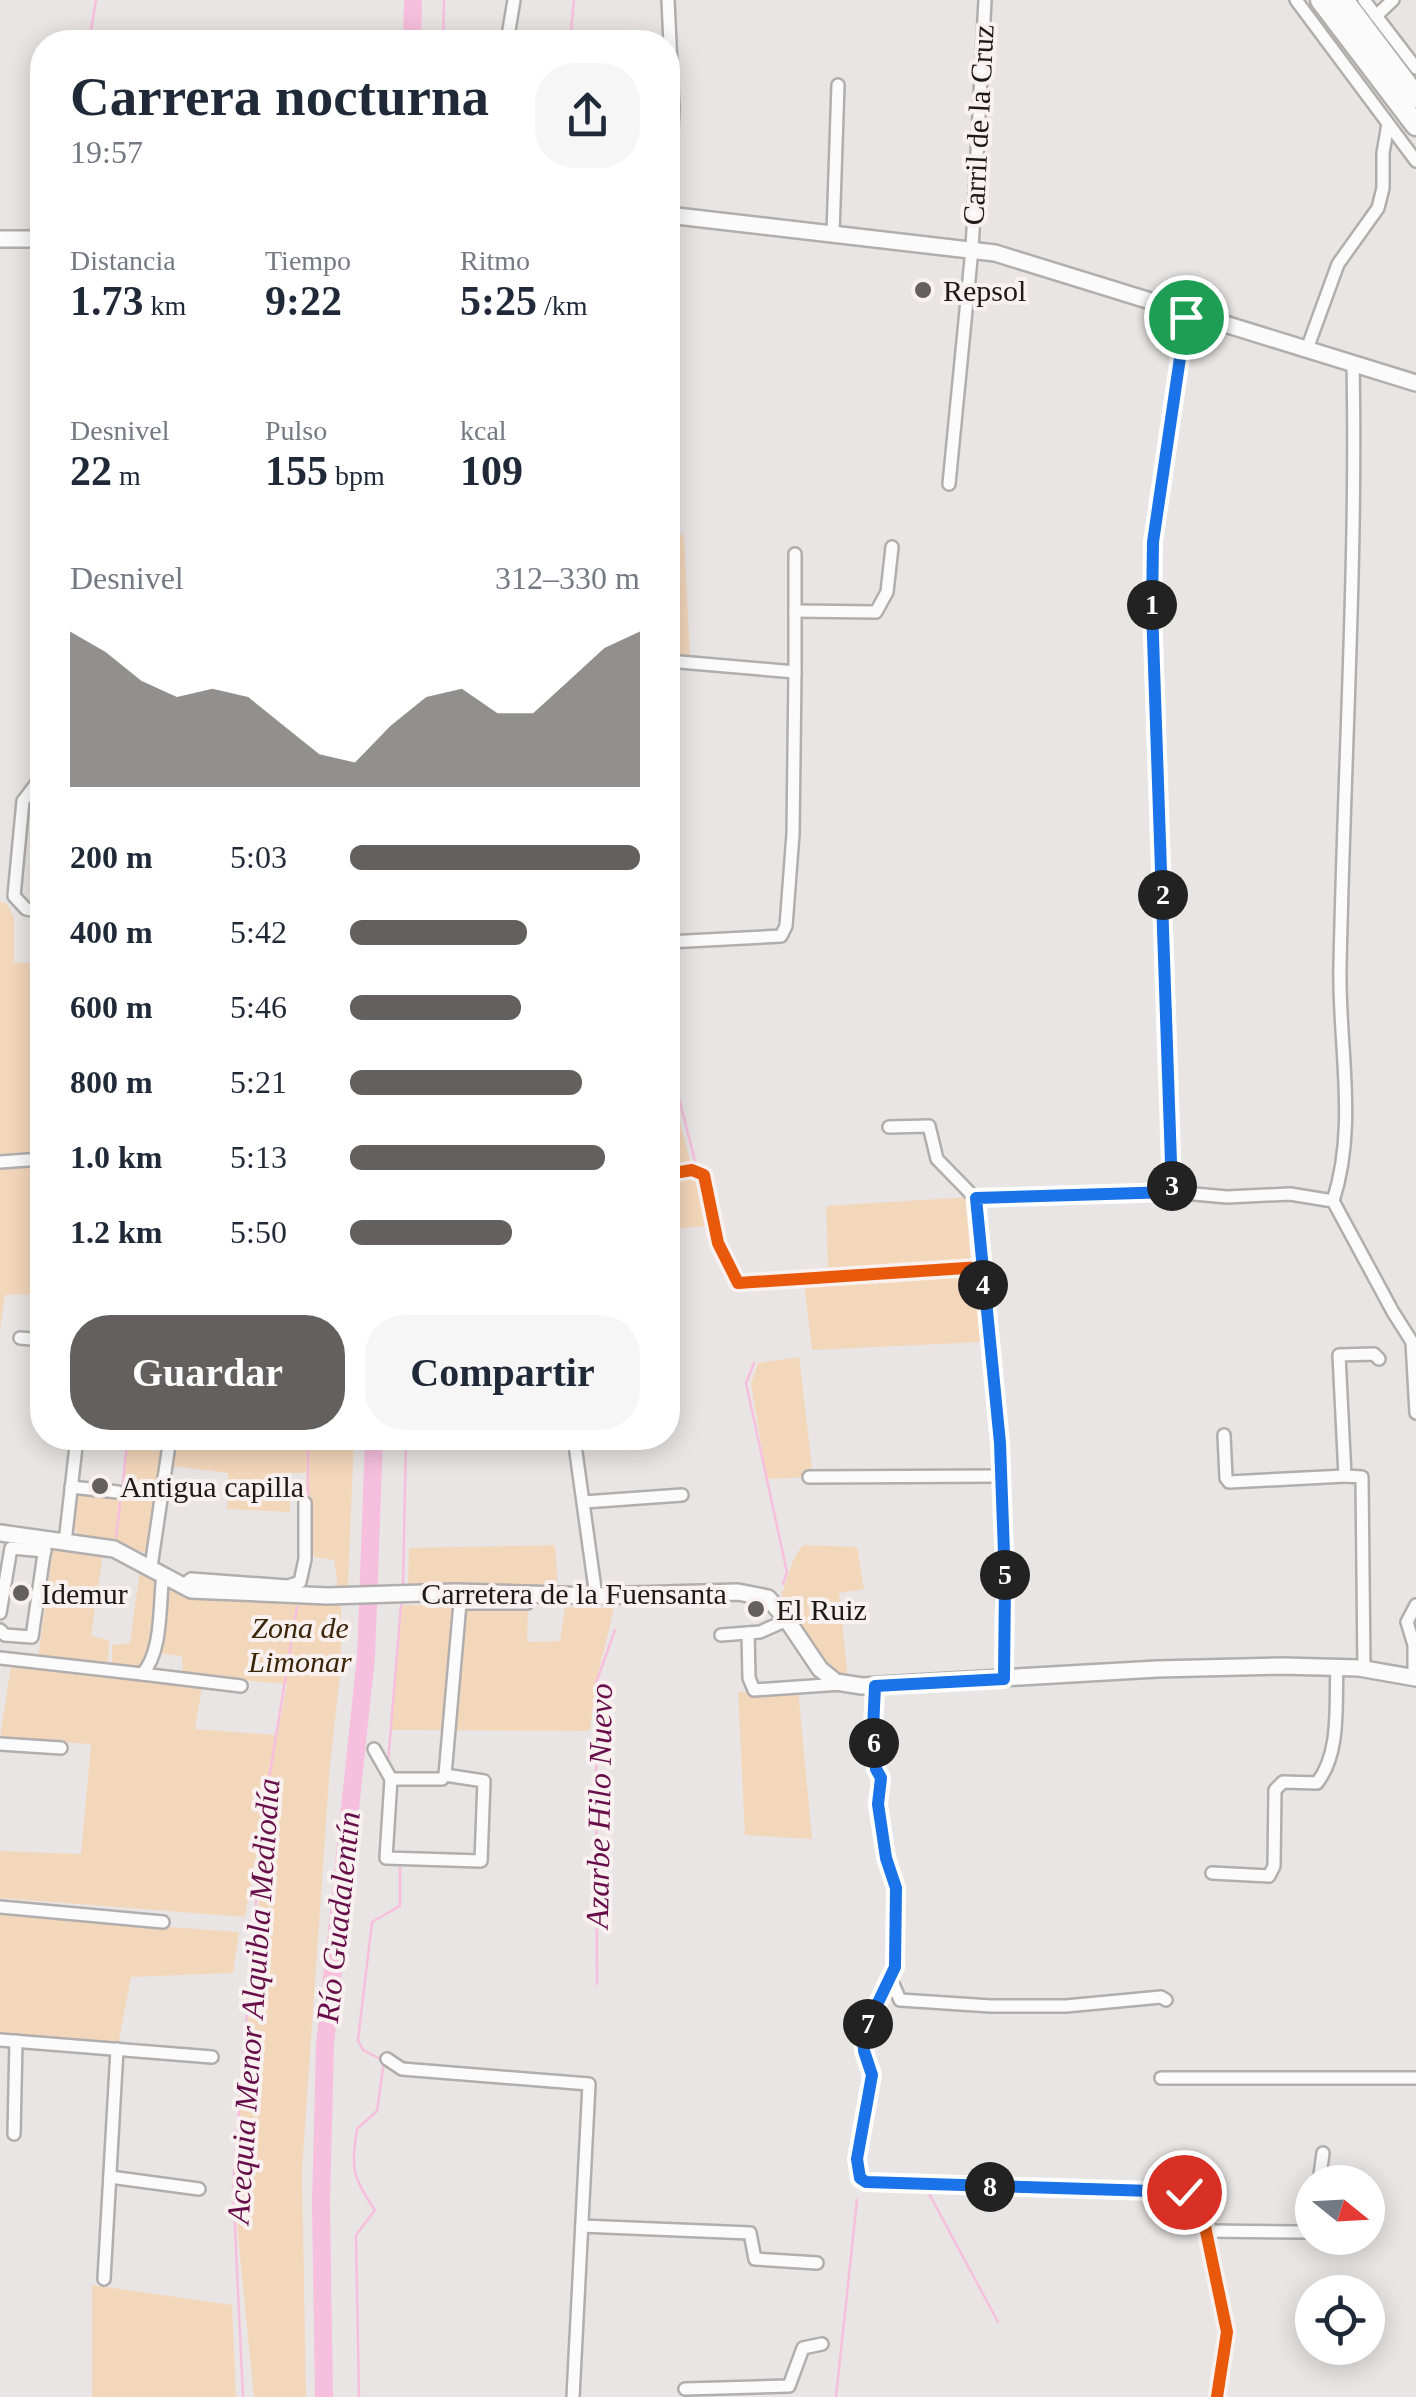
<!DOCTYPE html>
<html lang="es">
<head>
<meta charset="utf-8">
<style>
	body { margin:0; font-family:"Times New Roman",serif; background:#f6f6f7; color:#1f2937; height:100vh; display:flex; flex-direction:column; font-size:38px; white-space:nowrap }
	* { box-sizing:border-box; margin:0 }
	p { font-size:32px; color:#747a83 }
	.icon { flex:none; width:55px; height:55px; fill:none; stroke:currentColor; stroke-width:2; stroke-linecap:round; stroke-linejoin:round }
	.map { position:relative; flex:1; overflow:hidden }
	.details { position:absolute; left:30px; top:30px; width:650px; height:1420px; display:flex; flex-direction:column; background:#fff; border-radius:40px; box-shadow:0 5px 25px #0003 }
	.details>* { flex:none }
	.needle { width:65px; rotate:108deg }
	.fabs { position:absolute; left:1295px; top:2165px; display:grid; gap:20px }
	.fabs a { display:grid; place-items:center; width:90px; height:90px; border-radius:50%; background:#fff; box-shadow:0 5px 25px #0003; font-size:50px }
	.pin { position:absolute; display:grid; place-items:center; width:85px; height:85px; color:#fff; margin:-42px; border:5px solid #fff; border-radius:50%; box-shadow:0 2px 10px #0007 }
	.km { position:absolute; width:50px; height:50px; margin:-25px; border-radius:50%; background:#222; color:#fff; font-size:28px; line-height:50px; text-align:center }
	.round { display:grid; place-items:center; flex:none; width:105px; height:105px; border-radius:40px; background:#f6f6f7 }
	.summary { display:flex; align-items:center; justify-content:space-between; height:170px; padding:0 40px }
	h1 { font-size:55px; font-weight:700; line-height:75px }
	.figures { display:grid; grid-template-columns:repeat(3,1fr); gap:15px; height:170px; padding:10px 40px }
	.figures div { display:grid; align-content:center }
	.figures b { font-size:42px; font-weight:700 }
	.figures small { font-size:28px; font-weight:400 }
	.figures p { font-size:28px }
	.chart { height:280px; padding:20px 40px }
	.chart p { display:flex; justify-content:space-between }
	.chart svg { width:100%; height:180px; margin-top:10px; fill:#646060; opacity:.7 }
	.button { display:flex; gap:20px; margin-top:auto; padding:20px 40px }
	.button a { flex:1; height:115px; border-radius:40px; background:#646060; color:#fff; font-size:40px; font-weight:700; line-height:115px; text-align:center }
	.button a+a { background:#f6f6f7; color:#1f2937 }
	ul { padding:0 40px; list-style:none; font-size:32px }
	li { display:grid; grid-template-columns:160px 120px 1fr; align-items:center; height:75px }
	li i { height:25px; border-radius:12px; background:#646060 }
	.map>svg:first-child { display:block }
</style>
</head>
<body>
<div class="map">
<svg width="1416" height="2397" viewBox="0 0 1416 2397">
	<rect width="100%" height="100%" fill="#e9e5e5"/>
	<g fill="#f3d7bb">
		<path d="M 668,534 L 684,535 L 690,658 L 668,655 Z"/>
		<path d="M 0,902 L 6,903 L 14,918 L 14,962 L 42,964 L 42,1151 L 0,1154 Z"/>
		<path d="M 668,1077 L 691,1164 L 668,1169 Z"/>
		<path d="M 42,1162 L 42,1294 L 5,1295 L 0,1330 L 0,1166 Z"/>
		<path d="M 668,1174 L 704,1175 L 714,1225 L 668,1230 Z"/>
		<path d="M 970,1197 L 974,1260 L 828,1270 L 826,1206 Z"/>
		<path d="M 976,1272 L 982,1342 L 812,1350 L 804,1282 Z"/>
		<path d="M 799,1357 L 812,1466 L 809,1477 L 767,1479 L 751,1384 L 758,1363 Z"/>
		<path d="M 354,1438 L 348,1586 L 338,1587 L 334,1560 L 315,1557 L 307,1546 L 306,1473 L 290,1473 L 290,1512 L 227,1509 L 228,1473 L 172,1466 L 170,1439 Z"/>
		<path d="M 127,1446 L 164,1449 L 151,1555 L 111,1540 L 78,1535 L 73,1525 L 79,1480 L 122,1485 Z"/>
		<path d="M 555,1545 L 558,1587 L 408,1586 L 409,1548 Z"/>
		<path d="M 804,1545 L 857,1547 L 864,1589 L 839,1593 L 848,1679 C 814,1662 801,1627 781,1596 C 788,1580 791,1556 804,1545 Z"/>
		<path d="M 53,1547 L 103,1554 L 91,1636 L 109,1640 L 108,1666 L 38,1659 Z"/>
		<path d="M 140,1569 L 157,1578 L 149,1656 L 138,1670 L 112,1666 L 112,1645 L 130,1643 Z"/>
		<path d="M 167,1585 L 194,1595 L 341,1605 L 341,1667 L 330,1765 L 302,2170 L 306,2397 L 254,2397 L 233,2185 L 270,1778 L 245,1917 L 0,1898 L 0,1851 L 81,1854 L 91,1744 L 0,1738 L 11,1665 L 202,1686 L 195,1729 L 277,1735 L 287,1684 L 183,1675 L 182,1656 L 154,1653 Z"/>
		<path d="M 401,1605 L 528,1608 L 527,1642 L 560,1641 L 565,1607 L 614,1608 L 596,1683 L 590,1731 L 391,1730 Z"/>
		<path d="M 798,1688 L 812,1839 L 745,1835 L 738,1692 Z"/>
		<path d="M 0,1915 L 239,1932 L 233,1973 L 131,1977 L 118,2045 L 0,2036 Z"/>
		<path d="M 92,2285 L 232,2305 L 236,2397 L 92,2397 Z"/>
	</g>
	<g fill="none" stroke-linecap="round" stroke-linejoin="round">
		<g stroke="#f6bfdd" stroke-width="2.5">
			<path d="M 89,42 L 96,0"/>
			<path d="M 443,42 L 444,0"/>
			<path d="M 570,42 L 574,0"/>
			<path d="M 668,1055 L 696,1165"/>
			<path d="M 754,1363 L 746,1383 L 787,1572 L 783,1584"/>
			<path d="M 115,1438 L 118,1444 L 127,1444 L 122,1490"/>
			<path d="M 308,1501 L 308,1438"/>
			<path d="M 116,1537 L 121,1495"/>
			<path d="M 403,1586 L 406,1438"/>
			<path d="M 388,1763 L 401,1605"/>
			<path d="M 597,1984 L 596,1683 L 615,1630"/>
			<path d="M 926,2188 L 998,2322"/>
			<path d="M 243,2397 L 233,2185 L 263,1816 L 297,1607"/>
			<path d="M 359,2397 L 356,2235 L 375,2210 C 352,2177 351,2169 357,2129 L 377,2111 L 384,2061 L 363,2050 L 358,2040 L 372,1922 L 400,1906 L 400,1866 L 396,1864"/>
			<path d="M 836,2397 L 857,2200"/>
		</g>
		<g stroke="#f6bfdd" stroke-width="18">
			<path d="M 412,42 L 413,0"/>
			<path d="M 324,2397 L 321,2203 L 325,2045 L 366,1657 L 374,1438"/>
		</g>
		<g stroke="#b1aead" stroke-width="16">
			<g id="street">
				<path d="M 1296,0 L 1416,161"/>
				<path d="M 1364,0 L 1416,68"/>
				<path d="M 1376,16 L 1393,0"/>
				<path d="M 507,42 L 514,0"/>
				<path d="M 668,215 L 673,109 L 668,0"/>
				<path d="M 833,233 L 838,85"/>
				<path d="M 1307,349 L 1338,264 L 1378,208 L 1383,188 L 1383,153 L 1388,124"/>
				<path d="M 949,484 L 972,249 L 985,0"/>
				<path d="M 795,611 L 876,612 L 887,592 L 892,547"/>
				<path d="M 668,661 L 795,672 L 795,554"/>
				<path d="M 42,776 L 23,801 L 14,896 L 26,909 L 42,912"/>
				<path d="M 668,942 L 781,936 L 786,926 L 793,834 L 795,672"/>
				<path d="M 889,1127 L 929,1126 L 937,1159 L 975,1198"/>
				<path d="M 0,1162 L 42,1159"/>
				<path d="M 668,1174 L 692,1170 L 704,1175 L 718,1243 L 738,1283 L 981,1267 L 975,1198 L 1173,1192 L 1152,608 L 1153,542 L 1187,311"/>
				<path d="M 1173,1192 L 1227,1197 L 1290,1194 L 1333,1201 L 1393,1312 L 1412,1342 L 1416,1413"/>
				<path d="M 1333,1201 C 1358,1125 1338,1043 1340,966 C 1344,765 1357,564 1353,363"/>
				<path d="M 981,1267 L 1000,1443 L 1004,1679"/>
				<path d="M 20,1338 L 42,1340"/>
				<path d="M 41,1382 L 42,1382"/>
				<path d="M 1224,1435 L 1226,1478 L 1229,1482 L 1345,1476"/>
				<path d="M 574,1438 L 596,1596"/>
				<path d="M 809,1477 L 1001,1476"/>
				<path d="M 71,1487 L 118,1492"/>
				<path d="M 584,1502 L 682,1495"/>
				<path d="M 65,1542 L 77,1438"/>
				<path d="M 151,1567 L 170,1438"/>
				<path d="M 183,1586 L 191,1579 L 288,1586 L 300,1582 L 305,1559 L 305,1503"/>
				<path d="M 0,1613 L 11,1548 L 45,1551"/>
				<path d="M 0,1630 L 5,1635 L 32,1637 L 46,1540"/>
				<path d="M 748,1633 L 749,1678 L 754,1690 L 841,1684"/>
				<path d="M 721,1635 L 760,1632 L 787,1620"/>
				<path d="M 0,1658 L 142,1674 C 163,1652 159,1604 163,1574"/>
				<path d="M 1364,1669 L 1362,1477 L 1345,1476 L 1339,1355 L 1374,1354 L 1379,1359"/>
				<path d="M 142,1674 L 241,1686"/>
				<path d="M 1414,1678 L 1414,1645 L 1407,1622 L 1416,1605"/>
				<path d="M 875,1686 L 873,1729 L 877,1769 L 881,1778 L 877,1804 L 887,1858 L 896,1888 L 895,1967 L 863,2035 L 864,2051 L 872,2075 L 857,2159 L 860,2178 L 867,2182 L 1184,2192 L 1196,2200 L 1202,2212 L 1227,2332 L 1217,2397"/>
				<path d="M 0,1744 L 61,1748"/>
				<path d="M 374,1749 L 391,1779 L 442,1779 L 445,1775 L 460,1603 L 527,1603 L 529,1595"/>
				<path d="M 391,1779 L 386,1858 L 481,1861 L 484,1781 L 445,1775"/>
				<path d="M 1212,1873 L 1269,1876 L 1274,1866 L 1275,1790 L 1283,1782 L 1317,1783 C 1341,1752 1335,1705 1337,1667"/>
				<path d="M 0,1907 L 163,1922"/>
				<path d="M 890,1977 L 900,2000 L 991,2006 L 1066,2006 L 1161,1997 L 1166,2000"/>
				<path d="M 0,2040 L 212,2057"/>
				<path d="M 387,2059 L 402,2069 L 589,2084 L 573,2397"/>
				<path d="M 1161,2078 L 1416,2078"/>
				<path d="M 14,2134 L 16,2041"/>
				<path d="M 110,2177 L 199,2189"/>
				<path d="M 1319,2182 L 1323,2153"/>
				<path d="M 582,2226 L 750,2233 L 755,2259 L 817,2263"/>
				<path d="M 1206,2231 L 1306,2232 L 1312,2197"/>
				<path d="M 104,2279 L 117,2049"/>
				<path d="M 685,2389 L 789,2386 L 803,2348 L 822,2344"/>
			</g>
		</g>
		<g stroke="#b1aead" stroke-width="20">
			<g id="secondary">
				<path d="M 668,215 L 995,253 L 1416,383"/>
				<path d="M 0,239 L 42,239"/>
				<path d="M 0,1533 L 114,1549 L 191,1590 L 328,1596 L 456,1592 L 596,1596 L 738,1592 L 768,1598 L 787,1620 L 820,1669 L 836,1682 L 862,1686 L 1157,1669 L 1282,1666 L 1359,1668 L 1416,1678"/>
			</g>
		</g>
		<g stroke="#b1aead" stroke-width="25">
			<g id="highway">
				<path d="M 1321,0 L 1416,125"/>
				<path d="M 1343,0 L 1416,97"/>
			</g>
		</g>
		<use href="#street" stroke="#fcfbfb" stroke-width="11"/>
		<use href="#secondary" stroke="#fcfbfb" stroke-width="15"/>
		<use href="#highway" stroke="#fcfbfb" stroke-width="20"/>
		<g stroke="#f9f1f0" stroke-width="19">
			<g id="cycleway">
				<path d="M 668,1174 L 692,1170 L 704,1175 L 718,1243 L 738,1283 L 981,1267 L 975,1198 L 1173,1192 L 1152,608 L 1153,542 L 1187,311"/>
				<path d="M 875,1686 L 873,1729 L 877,1769 L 881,1778 L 877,1804 L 887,1858 L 896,1888 L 895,1967 L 863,2035 L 864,2051 L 872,2075 L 857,2159 L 860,2178 L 867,2182 L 1184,2192 L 1196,2200 L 1202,2212 L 1227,2332 L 1217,2397"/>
			</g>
		</g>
		<use href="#cycleway" stroke="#e8590c" stroke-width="12"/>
	</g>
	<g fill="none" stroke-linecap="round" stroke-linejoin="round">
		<g stroke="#fff" stroke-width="20">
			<path id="route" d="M 1184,2192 L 866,2182 L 860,2178 L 857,2159 L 872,2075 L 864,2051 L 863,2034 L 895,1967 L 896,1888 L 886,1858 L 878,1804 L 881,1778 L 876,1769 L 873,1729 L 875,1686 L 1004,1679 L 1005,1581 L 1000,1443 L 976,1198 L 1172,1192 L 1152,608 L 1153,542 L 1186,317"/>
		</g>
		<use href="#route" stroke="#1a73e8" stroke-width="12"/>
	</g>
	<g fill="#646060" stroke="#f9f1f0" stroke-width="4">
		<circle cx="923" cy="290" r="10"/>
		<circle cx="100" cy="1486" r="10"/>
		<circle cx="21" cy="1593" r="10"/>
		<circle cx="756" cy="1609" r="10"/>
	</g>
	<g text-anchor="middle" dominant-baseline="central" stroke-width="8" stroke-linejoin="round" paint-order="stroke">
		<g font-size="30" fill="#1c1919" stroke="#f9f1f0">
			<text transform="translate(978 125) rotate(-87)">Carril de la Cruz</text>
			<text x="574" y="1593">Carretera de la Fuensanta</text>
		</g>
		<g font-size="30" fill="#1c1919" stroke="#f9f1f0" text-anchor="start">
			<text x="943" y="290">Repsol</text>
			<text x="120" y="1486">Antigua capilla</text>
			<text x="41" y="1593">Idemur</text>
			<text x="776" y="1609">El Ruiz</text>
		</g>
		<g font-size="30" font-style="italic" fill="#3c2509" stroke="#f9f1f0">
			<text x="300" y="1627">Zona de<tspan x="300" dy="34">Limonar</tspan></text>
		</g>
		<g font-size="32" font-style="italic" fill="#670e4a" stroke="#f9f1f0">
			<text transform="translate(599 1806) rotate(-89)">Azarbe Hilo Nuevo</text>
			<text transform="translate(338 1917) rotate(-84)">Río Guadalentín</text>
			<text transform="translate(253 2001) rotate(-86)">Acequia Menor Alquibla Mediodía</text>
		</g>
	</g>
</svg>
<div class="fabs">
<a><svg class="needle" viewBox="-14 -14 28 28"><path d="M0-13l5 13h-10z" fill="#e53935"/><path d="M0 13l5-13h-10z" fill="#747a83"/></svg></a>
<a><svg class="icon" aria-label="locate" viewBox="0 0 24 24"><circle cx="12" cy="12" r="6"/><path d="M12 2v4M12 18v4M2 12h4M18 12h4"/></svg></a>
</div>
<div class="pin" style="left:1186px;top:317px;background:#1e9e55"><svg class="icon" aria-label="arrive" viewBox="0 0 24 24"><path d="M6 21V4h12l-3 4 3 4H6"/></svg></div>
<div class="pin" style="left:1184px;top:2192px;background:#d93025"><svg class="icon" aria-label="check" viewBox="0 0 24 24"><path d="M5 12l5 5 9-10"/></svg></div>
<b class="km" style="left:1152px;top:605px">1</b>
<b class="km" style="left:1163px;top:895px">2</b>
<b class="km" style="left:1172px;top:1186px">3</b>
<b class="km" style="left:983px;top:1285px">4</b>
<b class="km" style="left:1005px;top:1575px">5</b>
<b class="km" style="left:874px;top:1743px">6</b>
<b class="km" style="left:868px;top:2024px">7</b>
<b class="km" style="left:990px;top:2187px">8</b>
<section class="details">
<div class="summary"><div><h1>Carrera nocturna</h1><p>19:57</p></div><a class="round"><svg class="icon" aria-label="share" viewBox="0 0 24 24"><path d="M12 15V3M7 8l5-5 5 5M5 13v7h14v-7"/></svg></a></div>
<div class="figures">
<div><p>Distancia</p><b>1.73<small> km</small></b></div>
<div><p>Tiempo</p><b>9:22</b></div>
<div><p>Ritmo</p><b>5:25<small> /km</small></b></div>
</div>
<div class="figures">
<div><p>Desnivel</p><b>22<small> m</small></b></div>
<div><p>Pulso</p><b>155<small> bpm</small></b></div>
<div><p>kcal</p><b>109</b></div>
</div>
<div class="chart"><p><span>Desnivel</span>312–330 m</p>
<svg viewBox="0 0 160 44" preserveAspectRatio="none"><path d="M0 44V6L10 11L20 18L30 22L40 20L50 22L60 29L70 36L80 38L90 29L100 22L110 20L120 26L130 26L140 18L150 10L160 6V44z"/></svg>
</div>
<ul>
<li><b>200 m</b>5:03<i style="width:100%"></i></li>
<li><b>400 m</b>5:42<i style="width:61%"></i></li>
<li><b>600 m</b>5:46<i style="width:59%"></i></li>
<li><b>800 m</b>5:21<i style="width:80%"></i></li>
<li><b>1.0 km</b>5:13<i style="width:88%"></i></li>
<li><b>1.2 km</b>5:50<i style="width:56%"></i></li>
</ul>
<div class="button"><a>Guardar</a><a>Compartir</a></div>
</section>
</div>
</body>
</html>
